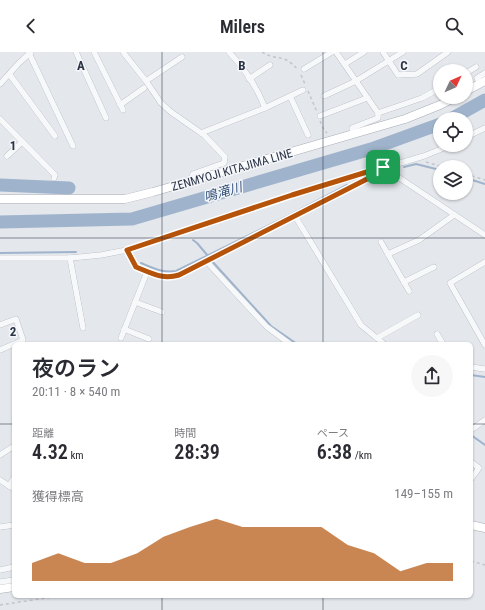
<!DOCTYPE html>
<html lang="ja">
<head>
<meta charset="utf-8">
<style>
	body { margin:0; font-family:"Roboto Condensed","Noto Sans JP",sans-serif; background:#f7f7f7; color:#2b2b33; height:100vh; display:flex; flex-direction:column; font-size:15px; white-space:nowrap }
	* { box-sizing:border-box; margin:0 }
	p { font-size:13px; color:#7c7c81 }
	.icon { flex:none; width:22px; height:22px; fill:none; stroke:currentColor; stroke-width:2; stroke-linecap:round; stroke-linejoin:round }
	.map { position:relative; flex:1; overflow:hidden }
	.panel { position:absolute; left:12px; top:290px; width:461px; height:256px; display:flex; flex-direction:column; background:#fff; border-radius:6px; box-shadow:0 1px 3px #0004 }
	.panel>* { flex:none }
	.needle { width:26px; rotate:46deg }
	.tools { position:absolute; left:433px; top:12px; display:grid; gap:8px }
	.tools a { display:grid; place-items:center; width:40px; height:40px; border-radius:50%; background:#fff; box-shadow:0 1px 3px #0004; font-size:20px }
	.pin { position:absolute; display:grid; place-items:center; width:34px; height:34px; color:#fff; margin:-17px; border-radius:8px; box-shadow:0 2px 6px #0006 }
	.round { display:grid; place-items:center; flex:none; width:42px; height:42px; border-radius:21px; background:#f7f7f7 }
	.headline { display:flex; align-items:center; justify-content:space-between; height:68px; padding:0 20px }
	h1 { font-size:22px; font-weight:600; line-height:30px }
	.stats { display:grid; grid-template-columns:repeat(3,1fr); gap:6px; height:68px; padding:4px 20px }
	.stats div { display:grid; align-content:center }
	.stats b { font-size:20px; font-weight:600 }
	.stats small { font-size:11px; font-weight:400 }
	.stats p { font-size:11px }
	.chart { height:112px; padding:8px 20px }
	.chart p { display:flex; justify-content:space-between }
	.chart svg { width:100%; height:72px; margin-top:4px; fill:#b45309; opacity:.7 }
	header { display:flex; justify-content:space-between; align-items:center; height:52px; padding:0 20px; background:#fff; font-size:18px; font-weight:600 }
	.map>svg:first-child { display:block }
</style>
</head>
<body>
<header><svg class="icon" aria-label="back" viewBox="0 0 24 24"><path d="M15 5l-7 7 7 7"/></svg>Milers<svg class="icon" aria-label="search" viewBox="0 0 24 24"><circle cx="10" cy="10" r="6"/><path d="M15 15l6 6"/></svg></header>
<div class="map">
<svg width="485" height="558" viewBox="0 0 485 558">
	<rect width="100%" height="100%" fill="#e4e7ec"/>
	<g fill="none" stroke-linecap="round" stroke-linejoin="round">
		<g stroke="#9fb4cc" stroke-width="2">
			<path d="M 404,115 L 416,112 L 440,118"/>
			<path d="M 466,126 L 485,132"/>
			<path d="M 193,188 L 197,191 L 208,204"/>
			<path d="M 0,201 L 76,200"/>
			<path d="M 211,208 L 271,274 L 297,292"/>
			<path d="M 141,211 C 153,216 162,221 176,219 L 292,162 L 347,133"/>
			<path d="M 471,323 L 485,325"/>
			<path d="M 471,383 L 485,393"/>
		</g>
		<g stroke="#9fb4cc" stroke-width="13">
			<path d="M 451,67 L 485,48"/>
			<path d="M 0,133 L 69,136"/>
			<path d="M 0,170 L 132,167 L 371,97 L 440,72"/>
		</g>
		<g stroke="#a9aeb7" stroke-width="6">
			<g id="street">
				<path d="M 76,0 L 106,66"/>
				<path d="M 94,0 L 123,58"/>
				<path d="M 123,0 L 146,29 L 161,51 L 171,60 L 204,83 L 225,105 L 224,111 L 193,122 L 191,130"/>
				<path d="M 229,0 C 244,16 257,35 265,56"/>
				<path d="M 336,0 L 378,61 L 378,66 L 352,76 L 353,82"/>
				<path d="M 383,0 L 398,23 L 417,22 L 448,0"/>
				<path d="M 29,1 L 73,94"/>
				<path d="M 345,12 L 364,0"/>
				<path d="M 304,17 L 332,0"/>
				<path d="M 466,21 L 476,15"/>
				<path d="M 10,23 L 55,84"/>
				<path d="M 249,27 L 270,13"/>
				<path d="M 146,29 L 182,5"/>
				<path d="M 480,31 L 477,26 L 485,21"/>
				<path d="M 0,32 L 19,11 L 31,0"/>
				<path d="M 290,44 L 308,83"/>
				<path d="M 324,44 L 356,29 L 403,0"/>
				<path d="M 120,53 L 144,36"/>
				<path d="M 378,61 L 422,46 L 440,36"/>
				<path d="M 320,64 L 367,46"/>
				<path d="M 0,67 L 55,123 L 54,126"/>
				<path d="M 201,81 L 265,56 L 303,38"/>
				<path d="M 466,85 L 485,76"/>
				<path d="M 7,104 L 22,90"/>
				<path d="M 383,115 L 485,183"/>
				<path d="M 295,164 L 361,273 L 384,292"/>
				<path d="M 381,190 L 409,239"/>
				<path d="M 127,198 L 136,215 C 152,222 162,228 179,223 L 369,126 L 381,116"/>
				<path d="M 388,202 L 419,188 L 454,163"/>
				<path d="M 0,206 L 70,206 L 101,203 L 127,198 L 292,143 L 424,104 L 451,93"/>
				<path d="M 70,206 L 83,276"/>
				<path d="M 206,209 L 267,275 L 290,292"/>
				<path d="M 485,210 L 450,231 L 485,293"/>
				<path d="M 404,230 L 434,215"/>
				<path d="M 135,250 L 162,260"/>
				<path d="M 0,273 L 16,267 L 23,288 L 15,292"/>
				<path d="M 124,277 L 149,287"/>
				<path d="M 437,282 L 443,292"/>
				<path d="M 121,286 L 147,220"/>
				<path d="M 377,286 L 418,263"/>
				<path d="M 0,298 L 14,292"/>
				<path d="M 471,315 L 485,317"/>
				<path d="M 471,378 L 485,368"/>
				<path d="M 0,403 L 14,394"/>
				<path d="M 471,410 L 479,416 L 471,427"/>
				<path d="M 0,428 L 14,437"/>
				<path d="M 9,434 L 14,426"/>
				<path d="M 0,475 L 14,473"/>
				<path d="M 0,518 L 14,515"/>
				<path d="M 0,530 L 14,528"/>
			</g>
		</g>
		<g stroke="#a9aeb7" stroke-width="9">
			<g id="secondary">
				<path d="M 466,39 L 485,29"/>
				<path d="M 0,147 L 125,147 L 153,140 L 405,67 L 440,53 L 456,45"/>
				<path d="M 471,473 L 485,476"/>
				<path d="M 0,537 L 14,535"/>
			</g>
		</g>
		<g stroke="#c2c5cb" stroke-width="1.5" stroke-dasharray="3 3" stroke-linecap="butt">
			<path d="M 262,0 C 277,10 283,0 298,18"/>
			<path d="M 301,23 L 305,32"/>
			<path d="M 308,39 L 317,60"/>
			<path d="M 320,69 L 324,78 L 327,81"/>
			<path d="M 426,110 L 443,115"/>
			<path d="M 466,122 L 485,128"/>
			<path d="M 471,509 L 485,513"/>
			<path d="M 0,553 L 59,544"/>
		</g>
		<use href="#street" stroke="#f7f8fa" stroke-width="5.5"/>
		<use href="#secondary" stroke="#fff" stroke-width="8"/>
	</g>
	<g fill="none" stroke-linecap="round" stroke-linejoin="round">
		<g stroke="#fff" stroke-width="8">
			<path id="route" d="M 383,115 L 369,126 L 179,223 C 162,228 152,221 136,215 L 127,198 L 292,143 Z"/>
		</g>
		<use href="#route" stroke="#b45309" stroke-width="5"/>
	</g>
	<path fill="none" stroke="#2b3445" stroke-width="1" stroke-opacity="0.55" d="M 162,0 L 162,292M 323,0 L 323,292M 0,186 L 485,186M 0,372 L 14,372M 471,372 L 485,372M 162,544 L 162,558M 323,544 L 323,558"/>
	<g text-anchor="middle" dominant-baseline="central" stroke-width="3" stroke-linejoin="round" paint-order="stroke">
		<g font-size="12" fill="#2b3445" stroke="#f4f6f9">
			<text transform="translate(232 118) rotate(-16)">ZENMYOJI KITAJIMA LINE</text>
		</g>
		<g font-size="13" font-style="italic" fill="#34527a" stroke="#f4f6f9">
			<text transform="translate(223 140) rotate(-16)">鳴滝川</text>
		</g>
	</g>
	<g font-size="13" text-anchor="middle" font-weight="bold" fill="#2b3445" stroke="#f4f6f9" stroke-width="3" stroke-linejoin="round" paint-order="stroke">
		<text x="81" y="18">A</text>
		<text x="242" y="18">B</text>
		<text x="404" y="18">C</text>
		<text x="13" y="98">1</text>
		<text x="13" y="284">2</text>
	</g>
</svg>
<div class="tools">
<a><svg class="needle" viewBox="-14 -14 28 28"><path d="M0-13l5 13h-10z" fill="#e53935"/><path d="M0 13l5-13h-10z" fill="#7c7c81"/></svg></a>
<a><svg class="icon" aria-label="locate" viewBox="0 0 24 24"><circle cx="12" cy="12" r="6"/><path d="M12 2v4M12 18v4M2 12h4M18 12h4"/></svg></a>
<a><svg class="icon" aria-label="layers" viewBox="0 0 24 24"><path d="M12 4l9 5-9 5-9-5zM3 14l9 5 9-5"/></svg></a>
</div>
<div class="pin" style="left:383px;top:115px;background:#1e9e55"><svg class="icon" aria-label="arrive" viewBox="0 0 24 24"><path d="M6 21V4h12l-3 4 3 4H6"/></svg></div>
<section class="panel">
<div class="headline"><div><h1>夜のラン</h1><p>20:11 · 8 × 540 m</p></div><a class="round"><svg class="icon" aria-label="share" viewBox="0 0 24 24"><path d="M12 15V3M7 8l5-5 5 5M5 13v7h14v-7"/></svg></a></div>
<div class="stats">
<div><p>距離</p><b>4.32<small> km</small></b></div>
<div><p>時間</p><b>28:39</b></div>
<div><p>ペース</p><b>6:38<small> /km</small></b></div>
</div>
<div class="chart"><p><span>獲得標高</span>149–155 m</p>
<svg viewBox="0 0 160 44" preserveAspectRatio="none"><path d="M0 44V33L10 27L20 33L30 33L40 27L50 17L60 11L70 6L80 11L90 11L100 11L110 11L120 22L130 27L140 38L150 33L160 33V44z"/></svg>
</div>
</section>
</div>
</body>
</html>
